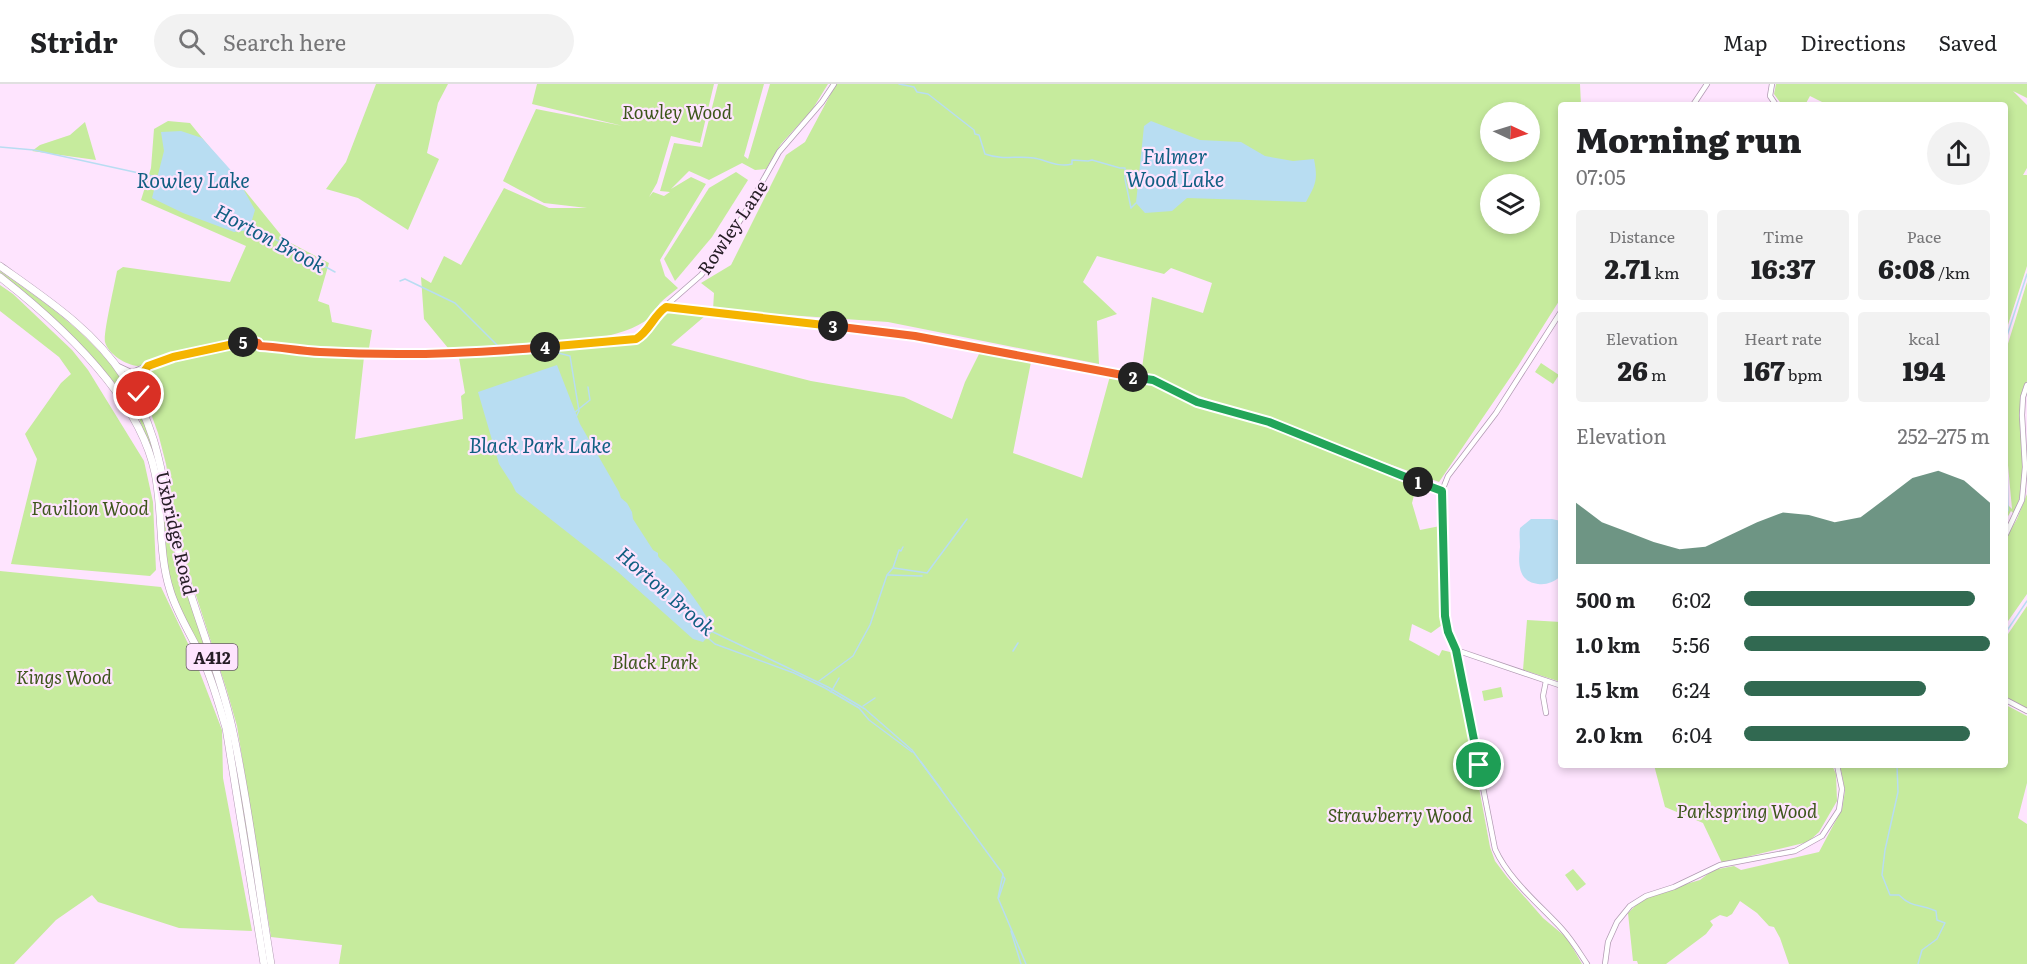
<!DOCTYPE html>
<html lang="en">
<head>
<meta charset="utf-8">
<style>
	body { margin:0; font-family:Literata,serif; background:#f2f2f2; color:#202124; height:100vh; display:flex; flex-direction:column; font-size:22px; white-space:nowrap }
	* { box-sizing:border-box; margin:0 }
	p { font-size:20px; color:#757577 }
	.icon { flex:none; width:33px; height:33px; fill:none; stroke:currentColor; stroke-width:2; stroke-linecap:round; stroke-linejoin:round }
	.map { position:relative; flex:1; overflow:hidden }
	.drawer { position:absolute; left:1558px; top:18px; width:450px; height:666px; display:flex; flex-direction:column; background:#fff; border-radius:6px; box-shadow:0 3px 9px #0003 }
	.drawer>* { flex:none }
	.needle { width:39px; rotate:94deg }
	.tools { position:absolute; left:1480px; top:18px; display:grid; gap:12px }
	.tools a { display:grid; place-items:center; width:60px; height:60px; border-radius:50%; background:#fff; box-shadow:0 3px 9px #0003; font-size:30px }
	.pin { position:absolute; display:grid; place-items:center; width:51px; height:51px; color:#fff; margin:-26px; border:3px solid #fff; border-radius:50%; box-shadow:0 2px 6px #0007 }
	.km { position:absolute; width:30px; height:30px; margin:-15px; border-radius:50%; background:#222; color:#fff; font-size:16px; line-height:30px; text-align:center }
	.round { display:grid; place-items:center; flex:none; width:63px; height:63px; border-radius:32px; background:#f2f2f2 }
	.summary { display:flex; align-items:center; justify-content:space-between; height:102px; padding:0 18px }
	h1 { font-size:33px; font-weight:800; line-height:45px }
	.figures { display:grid; grid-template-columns:repeat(3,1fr); gap:9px; height:102px; padding:6px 18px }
	.figures div { display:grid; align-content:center; border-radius:6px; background:#f2f2f2; text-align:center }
	.figures b { font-size:26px; font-weight:800 }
	.figures small { font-size:16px; font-weight:400 }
	.figures p { font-size:16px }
	.chart { height:168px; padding:12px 18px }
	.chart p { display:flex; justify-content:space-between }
	.chart svg { width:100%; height:108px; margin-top:6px; fill:#316951; opacity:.7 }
	ul { padding:0 18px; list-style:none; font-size:20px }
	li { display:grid; grid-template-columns:96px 72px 1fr; align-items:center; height:45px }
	li i { height:15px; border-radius:8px; background:#316951 }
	header { display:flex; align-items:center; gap:36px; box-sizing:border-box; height:84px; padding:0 30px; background:#fff; border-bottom:2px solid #e0e0e0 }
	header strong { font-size:28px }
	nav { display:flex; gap:33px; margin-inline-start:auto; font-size:21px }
	.search { width:420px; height:54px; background:#f2f2f2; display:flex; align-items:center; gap:15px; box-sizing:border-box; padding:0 21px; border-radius:33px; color:#757577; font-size:22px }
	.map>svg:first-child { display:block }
</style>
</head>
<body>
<header>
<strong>Stridr</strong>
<div class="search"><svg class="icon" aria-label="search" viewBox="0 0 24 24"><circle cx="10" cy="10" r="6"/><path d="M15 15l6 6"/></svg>Search here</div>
<nav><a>Map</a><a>Directions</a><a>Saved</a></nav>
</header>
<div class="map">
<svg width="2027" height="880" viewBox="0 0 2027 880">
	<rect width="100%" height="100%" fill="#fee4fe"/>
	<g fill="#c6eb9d" fill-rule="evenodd">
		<path d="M 376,0 L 448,0 L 438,19 L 427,69 L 439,75 L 408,146 L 358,114 L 326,105 L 346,78 Z"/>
		<path d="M 537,0 L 714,0 L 700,59 L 671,52 L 657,99 L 649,113 L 653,108 L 664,112 L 670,108 L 660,107 L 674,59 L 702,63 L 718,0 L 764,0 L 744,72 L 748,75 L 770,0 L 828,0 L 812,26 L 781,60 L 766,85 L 755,86 L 742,79 L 709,96 L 689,87 L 671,105 L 691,93 L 706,100 L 660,176 L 665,192 L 678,204 C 672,209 665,214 660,219 C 656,224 654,231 649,234 C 615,264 495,263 448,264 L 424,235 L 421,193 L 431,199 L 444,172 L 461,181 L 504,104 L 549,124 L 587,124 L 544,119 L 503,97 L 536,25 L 623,42 L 532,20 Z"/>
		<path d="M 836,0 L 1580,0 L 1581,21 L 1562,21 L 1561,214 L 1518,282 L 1439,398 L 1141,291 L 1152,213 L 1203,229 L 1212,199 L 1171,184 L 1164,190 L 1097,172 L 1083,198 L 1117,230 L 1097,237 L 1099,280 L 888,238 L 713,226 L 714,209 L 701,199 L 731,181 L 786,71 L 805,58 ZM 1491,28 L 1530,28 L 1530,68 L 1491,68 ZM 1491,100 L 1530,100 L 1530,140 L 1491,140 Z"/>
		<path d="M 1776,0 L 2027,0 L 2027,14 L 2013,7 L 2027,21 L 2027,84 L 2023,91 L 2027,91 L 2027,182 L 2006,247 L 2006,21 L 1828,21 L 1810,12 L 1805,21 L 1782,21 L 1774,10 Z"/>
		<path d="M 168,37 L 190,39 L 285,156 L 329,179 L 318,217 L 329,221 L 332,238 L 372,246 L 369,264 L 307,262 L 266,258 L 256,254 L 239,255 L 138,282 C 126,281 108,270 105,258 C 103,250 115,199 117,187 L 123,183 L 230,198 L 246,162 L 141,116 L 151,84 L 154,45 Z"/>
		<path d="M 85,38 L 96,76 L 32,67 L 40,61 L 70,51 Z"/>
		<path d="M 736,88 L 748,96 L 712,153 L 675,197 L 664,175 L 709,104 Z"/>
		<path d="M 0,187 C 47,220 84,245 120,292 L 116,300 L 0,190 Z"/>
		<path d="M 2027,198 L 2027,297 L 2024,308 C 2024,331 2027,417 2013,429 L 2011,427 L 2006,436 L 2006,419 L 2012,425 L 2006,359 L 2006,266 Z"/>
		<path d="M 0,201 L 13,210 L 72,266 L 88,286 L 144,377 L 153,418 L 156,486 L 150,492 L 11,480 L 37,375 L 25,350 L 61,299 L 71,290 L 59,273 L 0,227 Z"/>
		<path d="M 670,227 L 705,232 L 671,261 L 811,297 L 904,313 L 952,335 L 965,298 L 980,268 L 1031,278 L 1013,369 L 1082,394 L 1110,292 L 1154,300 L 1199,322 L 1285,348 L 1417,400 L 1412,419 L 1420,446 L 1440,442 L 1442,541 L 1431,549 L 1412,540 L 1409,556 L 1439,572 L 1442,566 L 1454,569 L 1490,763 L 1495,777 L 1507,793 L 1543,834 L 1567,854 L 1582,880 L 339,880 L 342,861 L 271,853 L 237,642 L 227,607 L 180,462 L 166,380 L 158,349 L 142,305 L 141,298 L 148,283 L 248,260 L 326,273 L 364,273 L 355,355 L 463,335 L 461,312 L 465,309 L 459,274 L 468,273 L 468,271 L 525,268 L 561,262 L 636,255 L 643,256 L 661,231 Z"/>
		<path d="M 1541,279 L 1559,291 L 1553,300 L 1535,288 Z"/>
		<path d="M 123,296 L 132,310 L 156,367 L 178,479 L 220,606 L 239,687 L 269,880 L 266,880 L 227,644 L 173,507 L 165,470 L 157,384 L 139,334 L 121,303 L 120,298 Z"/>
		<path d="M 2027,410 L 2027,510 L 2006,540 L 2006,454 L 2017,435 Z"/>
		<path d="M 0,487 L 161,503 L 192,568 L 222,646 L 223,694 L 252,847 L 179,844 L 98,818 L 92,811 L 56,836 L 14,880 L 0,880 Z"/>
		<path d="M 2027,522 L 2027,626 L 2006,614 L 2006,553 Z"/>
		<path d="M 1527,536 L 1561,538 L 1561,598 L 1523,586 Z"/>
		<path d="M 1501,603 L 1503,613 L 1484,617 L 1482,607 Z"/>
		<path d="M 2006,621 L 2027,632 L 2027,699 L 2018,734 L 2027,740 L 2027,880 L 1789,880 L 1780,854 L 1774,843 L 1769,842 L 1757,829 L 1740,817 L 1732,830 L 1727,833 L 1720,831 L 1710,837 L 1713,841 L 1706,850 L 1666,880 L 1638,880 L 1637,877 L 1633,877 L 1628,829 L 1641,816 L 1679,802 L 1700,796 L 1713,786 L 1734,782 L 1741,786 L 1819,768 L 1842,725 L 1845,707 L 1840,681 L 2006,681 Z"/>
		<path d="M 1654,681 L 1832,681 L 1836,690 L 1837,717 L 1819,748 L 1808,758 L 1722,779 L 1703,739 L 1665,723 Z"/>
		<path d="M 1573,785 L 1586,800 L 1577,807 L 1565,791 Z"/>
	</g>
	<g fill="#b8ddf2">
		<path d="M 1151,37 L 1200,56 L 1241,58 L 1265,72 L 1293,77 L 1314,75 C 1318,96 1316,100 1306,118 L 1187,114 L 1172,127 L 1145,129 L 1136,119 L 1144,42 Z"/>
		<path d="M 181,47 L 202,54 L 236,92 L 255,126 L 249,146 L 234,148 L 183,129 L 152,114 L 164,67 L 161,48 Z"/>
		<path d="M 557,281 L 580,340 L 619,408 L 621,414 L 627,419 L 632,428 L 633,435 L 653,466 L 658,469 L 658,472 C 661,477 665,478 668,482 C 679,493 712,534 712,548 L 703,558 L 693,555 L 618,488 L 516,408 L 512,400 L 499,380 L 478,308 Z"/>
		<path d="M 1531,435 L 1552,435 L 1561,437 L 1560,493 C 1553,498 1547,501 1538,500 C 1518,498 1518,479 1520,463 C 1520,457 1519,451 1520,444 Z"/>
	</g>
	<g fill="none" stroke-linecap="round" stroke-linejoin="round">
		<g stroke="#b8ddf2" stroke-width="1.5">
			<path d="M 899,0 L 914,3 L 917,8 L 928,10 L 974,46 L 975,50 L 979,51 L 985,70 C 1005,77 1015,71 1034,74 C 1046,76 1059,84 1072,80 L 1072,76 L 1088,77 L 1092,76 L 1120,84 L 1125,84 L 1125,95 L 1131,124 L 1136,119"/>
			<path d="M 0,63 L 34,66 L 157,93"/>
			<path d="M 249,141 L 335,188"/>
			<path d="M 400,197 L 405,195 L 455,219 L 498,262 L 510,264"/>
			<path d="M 2006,255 L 2027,190"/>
			<path d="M 533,266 L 547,266 L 570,272 L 579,327 L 576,333"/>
			<path d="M 575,328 L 590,316 L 588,303"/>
			<path d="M 2006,372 L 2007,380 L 2008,426 L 2006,431"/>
			<path d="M 894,484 L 927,489 L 967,435"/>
			<path d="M 888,491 L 922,492"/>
			<path d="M 711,547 L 828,603 L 865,625 L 912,666 L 1003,790 L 998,814 L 1026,880"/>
			<path d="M 2006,548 L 2027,517"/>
			<path d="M 708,554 L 715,560 L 794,589 L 825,604 L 859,624 L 869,636 L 912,668"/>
			<path d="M 1013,567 L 1018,559"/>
			<path d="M 819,597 L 853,572 L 870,541 L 887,491 L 893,484 L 899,466 L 901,467 L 903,463"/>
			<path d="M 831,608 L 839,594"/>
			<path d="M 863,622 L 875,614"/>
			<path d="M 921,678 L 941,705"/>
			<path d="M 1897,681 L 1898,708 L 1885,766 L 1882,791 L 1890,811 L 1899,811 C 1913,825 1919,819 1936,827 L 1937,836 L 1945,839 L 1937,855 L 1922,866 L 1918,880"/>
			<path d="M 999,813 L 1005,795 L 1003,792"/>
			<path d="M 1011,847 L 1021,880"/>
		</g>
		<g stroke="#b29bb3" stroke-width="6">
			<g id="street">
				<path d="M 1772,0 L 1770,12 L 1776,21"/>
				<path d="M 1693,21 L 1707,0"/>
				<path d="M 666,223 L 915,252 L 1153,296 L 1197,318 L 1269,338 L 1442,407"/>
				<path d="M 1562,226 L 1496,329 L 1448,392 L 1442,407 L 1445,532 L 1448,548 L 1456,565 L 1495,765 C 1509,796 1539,820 1562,845 C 1572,856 1579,868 1587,880"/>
				<path d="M 116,281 L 131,288"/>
				<path d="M 124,317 L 119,298 C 136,277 219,264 248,257 L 258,259 L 260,263 L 317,268 L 381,270 L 510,266 L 636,255 L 644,250 L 661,226 L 701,191 L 716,173 L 743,132 L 779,68 L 822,18 L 834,0"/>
				<path d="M 140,318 L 138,297 L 148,282"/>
				<path d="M 2006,450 L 2022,416 L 2025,383 L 2022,331 L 2023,313 L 2027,301"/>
				<path d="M 1456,566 L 1562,602"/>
				<path d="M 2006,616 L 2027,627"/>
				<path d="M 1546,629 L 1543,612 L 1546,597"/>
				<path d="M 1605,880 L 1608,858 L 1617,838 L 1630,822 L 1646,812 L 1674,803 L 1720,781 L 1795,767 L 1822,752 L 1839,726 L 1842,705 L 1837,681"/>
			</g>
		</g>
		<g stroke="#b29bb3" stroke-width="8">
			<g id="primary">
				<path d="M 0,182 C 45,214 94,246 124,293 C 164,354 162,407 180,474 C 195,531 219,585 232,643 C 249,721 258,801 271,880"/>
				<path d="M 0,193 C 60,240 139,312 155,389 C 163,427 158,468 170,506 C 177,530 192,552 203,576 C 213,598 219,621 226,644 L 264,880"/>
			</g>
		</g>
		<use href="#street" stroke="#fff" stroke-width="4.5"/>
		<use href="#primary" stroke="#fff" stroke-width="7"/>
	</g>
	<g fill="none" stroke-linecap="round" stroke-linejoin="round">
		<g stroke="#fff" stroke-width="12">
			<path id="split-1" d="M 1418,398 L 1442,407 L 1445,532 L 1448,548 L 1456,566 L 1479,681"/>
		</g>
		<g stroke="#fff" stroke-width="12">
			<path id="split-2" d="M 1133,293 L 1153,296 L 1197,318 L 1269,338 L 1418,398"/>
		</g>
		<g stroke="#fff" stroke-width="12">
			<path id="split-3" d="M 833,242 L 915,252 L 1133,293"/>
		</g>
		<g stroke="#fff" stroke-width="12">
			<path id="split-4" d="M 545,263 L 636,255 C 649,248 653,232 666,223 L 833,242"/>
		</g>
		<g stroke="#fff" stroke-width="12">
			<path id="split-5" d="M 243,258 L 248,257 L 258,259 L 260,262 C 280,263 300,267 320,268 C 394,272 471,270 545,263"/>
		</g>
		<g stroke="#fff" stroke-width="12">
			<path id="split-6" d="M 139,310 L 140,293 L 148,282 L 173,273 L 243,258"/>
		</g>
		<use href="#split-1" stroke="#22a559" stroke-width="8"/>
		<use href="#split-2" stroke="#22a559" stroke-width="8"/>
		<use href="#split-3" stroke="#f0652b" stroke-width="8"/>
		<use href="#split-4" stroke="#f5b400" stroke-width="8"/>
		<use href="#split-5" stroke="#f0652b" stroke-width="8"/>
		<use href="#split-6" stroke="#f5b400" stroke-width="8"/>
	</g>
	<g text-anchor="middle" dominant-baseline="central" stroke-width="4.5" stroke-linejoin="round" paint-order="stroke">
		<rect fill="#fee4fe" stroke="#675967" stroke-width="1.5" x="186.5" y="560" width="51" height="26" rx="4.5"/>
		<g font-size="16" font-weight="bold" fill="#261d26">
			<text x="212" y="573">A412</text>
		</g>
		<g font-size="18" font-style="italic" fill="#3d561b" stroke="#fee4fe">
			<text x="677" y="27">Rowley Wood</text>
			<text x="90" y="423">Pavilion Wood</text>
			<text x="655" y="577">Black Park</text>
			<text x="64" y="592">Kings Wood</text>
			<text x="1747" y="726">Parkspring Wood</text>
			<text x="1400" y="730">Strawberry Wood</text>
		</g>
		<g font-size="18" fill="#261d26" stroke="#fee4fe">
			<text transform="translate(732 143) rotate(-56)">Rowley Lane</text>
			<text transform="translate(177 449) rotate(77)">Uxbridge Road</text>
		</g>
		<g font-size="20" font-style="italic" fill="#105f82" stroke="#fee4fe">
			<text x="1175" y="71">Fulmer<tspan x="1175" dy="23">Wood Lake</tspan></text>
			<text x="193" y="95">Rowley Lake</text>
			<text transform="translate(271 153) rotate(28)">Horton Brook</text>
			<text x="540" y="360">Black Park Lake</text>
			<text transform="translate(667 506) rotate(41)">Horton Brook</text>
		</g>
	</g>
</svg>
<div class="tools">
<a><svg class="needle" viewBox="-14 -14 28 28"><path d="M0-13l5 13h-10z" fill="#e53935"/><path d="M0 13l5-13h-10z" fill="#757577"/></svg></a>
<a><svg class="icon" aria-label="layers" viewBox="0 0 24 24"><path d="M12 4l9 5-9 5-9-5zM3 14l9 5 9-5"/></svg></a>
</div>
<div class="pin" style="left:1479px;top:681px;background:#1e9e55"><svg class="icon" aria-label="arrive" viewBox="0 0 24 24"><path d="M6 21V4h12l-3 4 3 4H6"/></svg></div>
<div class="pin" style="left:139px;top:310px;background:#d93025"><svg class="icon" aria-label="check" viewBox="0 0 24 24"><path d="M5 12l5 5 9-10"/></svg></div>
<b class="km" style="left:1418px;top:398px">1</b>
<b class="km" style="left:1133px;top:293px">2</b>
<b class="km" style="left:833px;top:242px">3</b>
<b class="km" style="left:545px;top:263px">4</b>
<b class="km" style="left:243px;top:258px">5</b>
<section class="drawer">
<div class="summary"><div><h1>Morning run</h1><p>07:05</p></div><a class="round"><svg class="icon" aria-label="share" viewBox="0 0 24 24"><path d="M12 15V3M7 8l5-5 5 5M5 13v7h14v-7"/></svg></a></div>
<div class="figures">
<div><p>Distance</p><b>2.71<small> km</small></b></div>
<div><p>Time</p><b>16:37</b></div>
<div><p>Pace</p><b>6:08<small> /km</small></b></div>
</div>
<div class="figures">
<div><p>Elevation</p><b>26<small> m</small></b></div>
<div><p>Heart rate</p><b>167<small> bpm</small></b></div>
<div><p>kcal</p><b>194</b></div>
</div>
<div class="chart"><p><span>Elevation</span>252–275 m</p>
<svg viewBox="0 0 160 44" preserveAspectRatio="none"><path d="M0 44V19L10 27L20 31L30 35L40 38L50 37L60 32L70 27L80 23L90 24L100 27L110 25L120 17L130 9L140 6L150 10L160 19V44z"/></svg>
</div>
<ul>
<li><b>500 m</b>6:02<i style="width:94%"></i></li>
<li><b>1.0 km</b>5:56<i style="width:100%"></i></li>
<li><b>1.5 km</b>6:24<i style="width:74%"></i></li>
<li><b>2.0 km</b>6:04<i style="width:92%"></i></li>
</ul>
</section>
</div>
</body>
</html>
